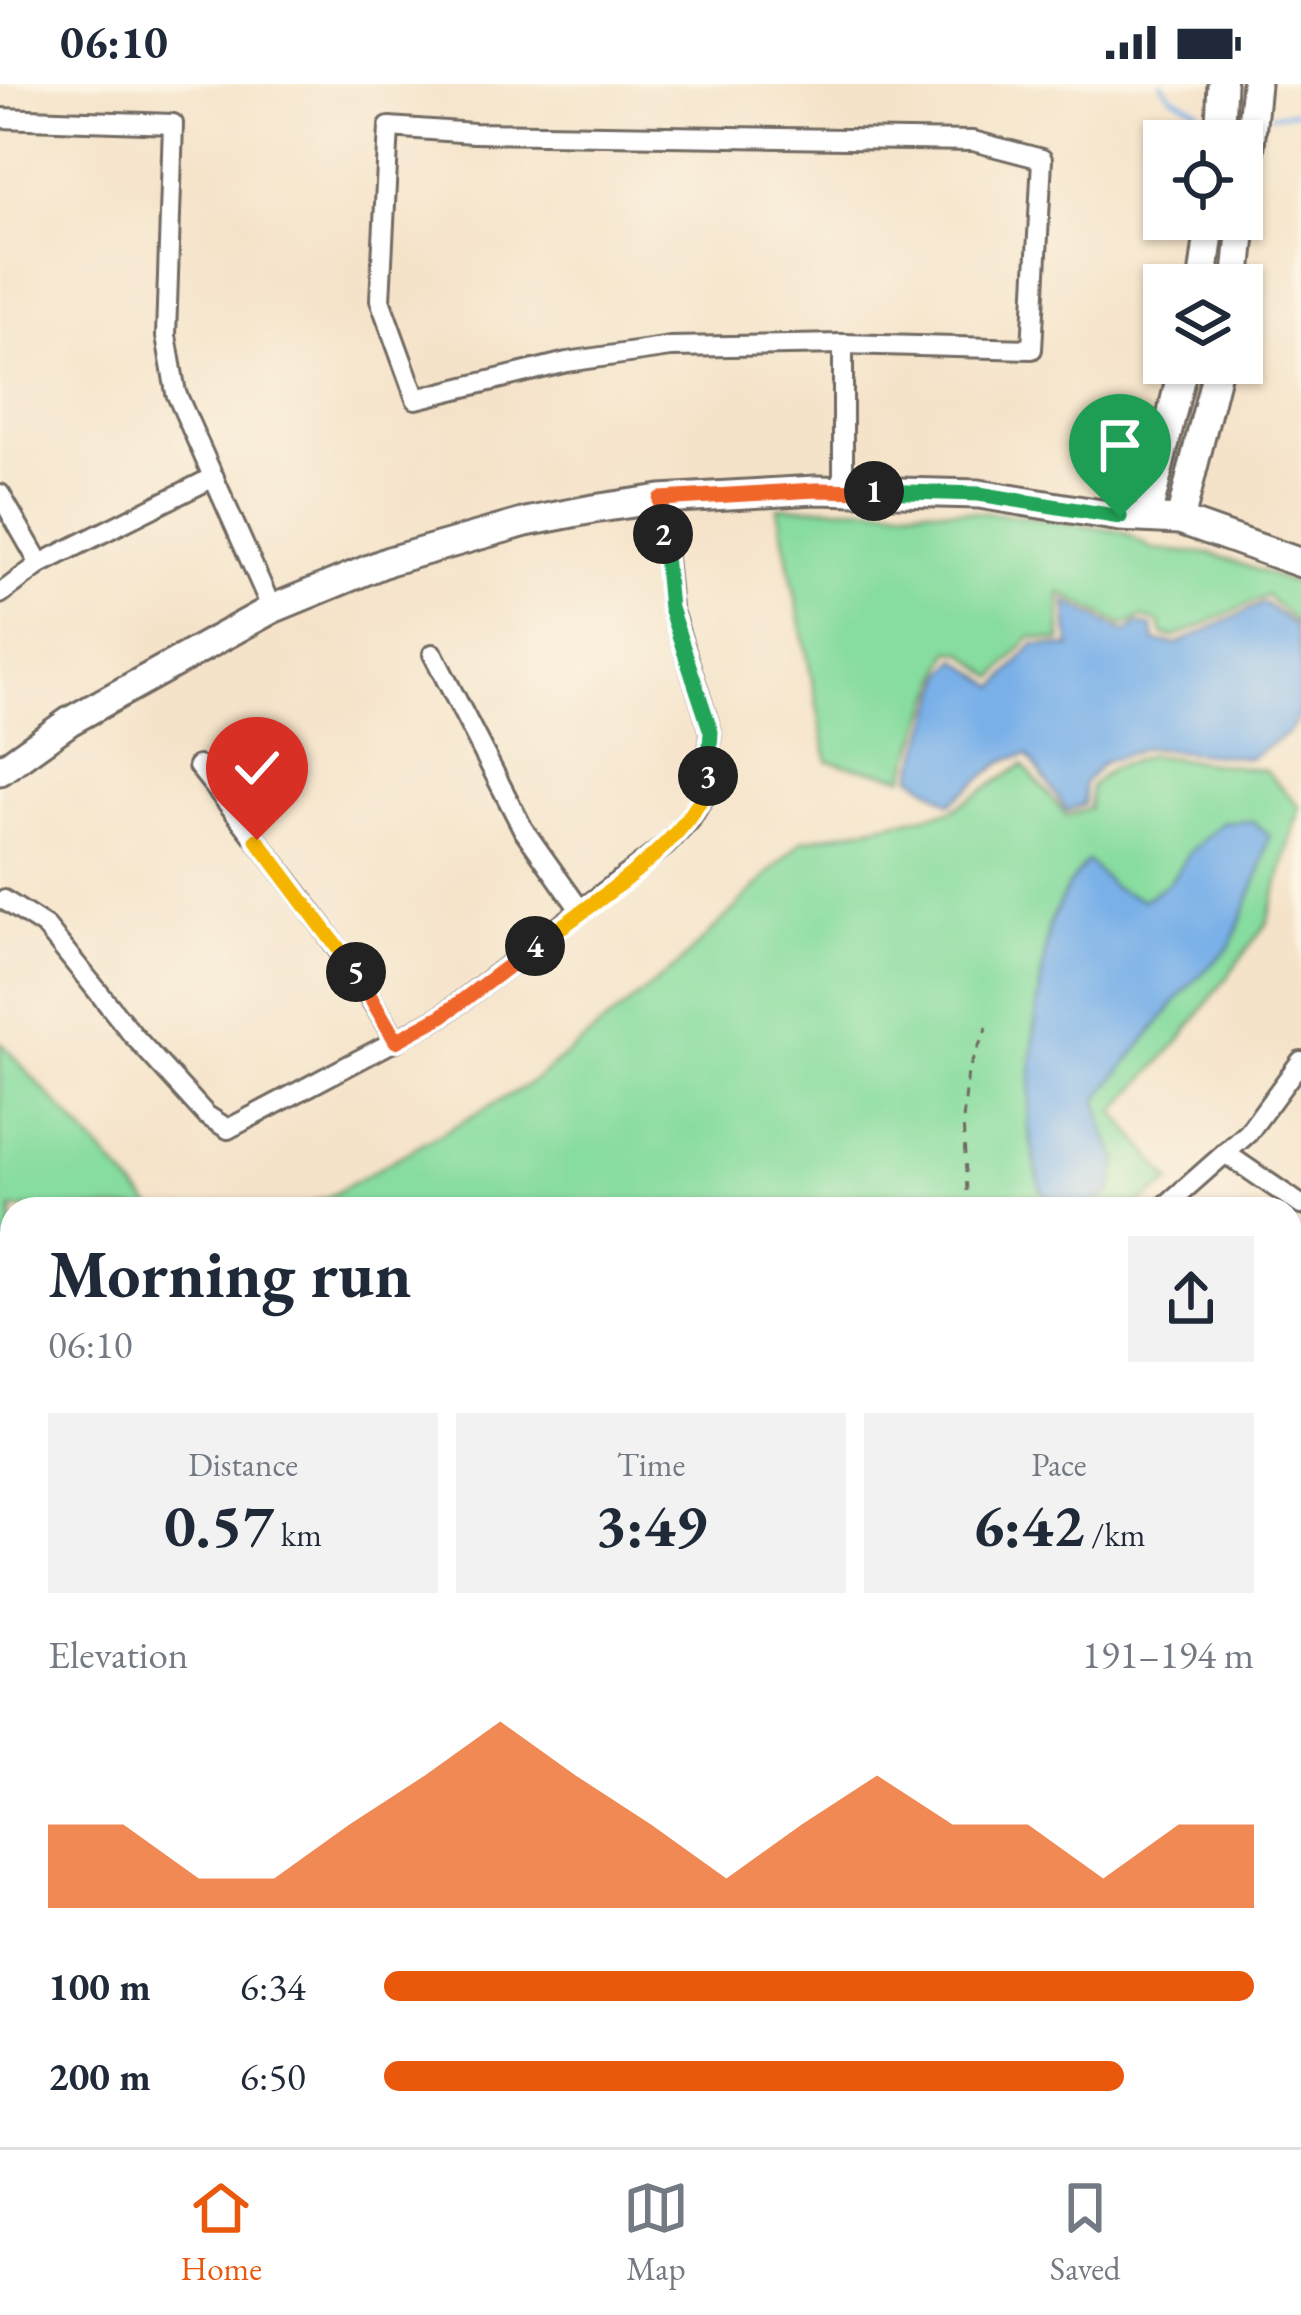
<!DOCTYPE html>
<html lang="en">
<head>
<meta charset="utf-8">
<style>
	body { margin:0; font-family:"EB Garamond",serif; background:#f2f2f3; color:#1f2937; height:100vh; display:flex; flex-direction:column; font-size:45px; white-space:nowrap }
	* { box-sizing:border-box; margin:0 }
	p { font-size:39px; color:#747a83 }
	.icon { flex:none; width:66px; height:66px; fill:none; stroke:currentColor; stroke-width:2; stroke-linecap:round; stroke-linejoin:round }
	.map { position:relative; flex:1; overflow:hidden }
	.side { position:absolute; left:0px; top:1113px; width:1302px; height:951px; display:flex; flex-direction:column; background:#fff; border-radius:36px 36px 0 0; box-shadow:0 3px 9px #0004 }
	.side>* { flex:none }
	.controls { position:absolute; left:1143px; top:36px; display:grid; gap:24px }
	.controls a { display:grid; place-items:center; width:120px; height:120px; border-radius:0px; background:#fff; box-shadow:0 3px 9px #0004; font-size:60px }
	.pin { position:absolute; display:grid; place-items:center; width:102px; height:102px; color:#fff; margin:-123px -51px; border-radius:50% 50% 50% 0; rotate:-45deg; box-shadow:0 0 12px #0007 }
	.pin .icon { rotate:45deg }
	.km { position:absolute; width:60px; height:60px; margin:-30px; border-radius:50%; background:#222; color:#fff; font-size:33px; line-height:60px; text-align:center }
	.round { display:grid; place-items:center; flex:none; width:126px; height:126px; border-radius:0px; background:#f2f2f3 }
	.head { display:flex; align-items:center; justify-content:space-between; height:204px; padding:0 48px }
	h1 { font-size:66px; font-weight:700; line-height:90px }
	.figures { display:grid; grid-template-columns:repeat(3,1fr); gap:18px; height:204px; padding:12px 48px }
	.figures div { display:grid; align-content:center; border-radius:0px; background:#f2f2f3; text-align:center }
	.figures b { font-size:60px; font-weight:700 }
	.figures small { font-size:33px; font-weight:400 }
	.figures p { font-size:33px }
	.chart { height:336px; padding:24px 48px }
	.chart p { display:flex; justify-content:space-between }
	.chart svg { width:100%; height:216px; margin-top:12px; fill:#ea580c; opacity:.7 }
	ul { padding:0 48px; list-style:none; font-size:39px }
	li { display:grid; grid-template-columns:192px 144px 1fr; align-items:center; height:90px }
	li i { height:30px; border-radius:15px; background:#ea580c }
	.status { display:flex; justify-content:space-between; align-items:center; height:84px; padding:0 60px; background:#fff; direction:ltr }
	.status svg { height:33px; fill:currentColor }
	.tab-bar { display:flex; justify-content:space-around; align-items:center; height:168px; border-top:3px solid #e0e1e3; background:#fff; font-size:33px; color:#747a83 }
	.tab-bar a { display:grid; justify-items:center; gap:6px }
	.tab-bar .on { color:#ea580c }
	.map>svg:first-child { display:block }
</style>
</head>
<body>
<div class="status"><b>06:10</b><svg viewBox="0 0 49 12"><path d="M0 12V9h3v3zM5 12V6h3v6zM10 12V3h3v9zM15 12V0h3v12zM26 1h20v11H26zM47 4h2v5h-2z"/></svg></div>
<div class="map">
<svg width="1301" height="2063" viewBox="0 0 1301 2063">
	<rect width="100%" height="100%" fill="#fcf5e5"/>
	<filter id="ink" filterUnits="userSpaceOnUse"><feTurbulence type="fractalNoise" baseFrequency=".00833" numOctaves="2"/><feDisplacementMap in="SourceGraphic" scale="24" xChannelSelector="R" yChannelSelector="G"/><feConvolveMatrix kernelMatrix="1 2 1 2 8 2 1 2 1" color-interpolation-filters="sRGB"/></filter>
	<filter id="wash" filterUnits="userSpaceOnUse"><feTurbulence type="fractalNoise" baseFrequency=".004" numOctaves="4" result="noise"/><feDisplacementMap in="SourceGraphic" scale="48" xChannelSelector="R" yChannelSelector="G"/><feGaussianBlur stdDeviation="2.7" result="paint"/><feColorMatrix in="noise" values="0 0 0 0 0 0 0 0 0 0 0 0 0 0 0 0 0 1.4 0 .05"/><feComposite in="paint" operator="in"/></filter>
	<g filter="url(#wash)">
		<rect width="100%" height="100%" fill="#f5e3c9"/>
		<g fill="#87dc9f" stroke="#598465" stroke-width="3">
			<path d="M 778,423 L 930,424 L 1020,432 L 1122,448 L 1155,466 L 1213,470 L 1301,502 L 1301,543 L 1267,512 L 1176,553 L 1164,552 L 1159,538 L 1141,534 L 1124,542 L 1060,509 L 1061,557 L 1030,553 L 995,594 L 963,568 L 950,567 L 904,693 L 828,677 Z"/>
			<path d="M 1149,671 L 1265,686 L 1300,723 L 1267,839 L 1180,956 L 1115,1028 L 1171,1098 L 1132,1125 L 921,1125 L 913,1108 L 882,1125 L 297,1125 L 328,1113 L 531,999 L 679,880 L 802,757 L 950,727 L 1023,681 L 1067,732 L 1089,724 L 1091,702 L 1110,685 Z"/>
			<path d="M 0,958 L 154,1125 L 12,1125 L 12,2052 L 27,2052 L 0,2061 Z"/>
			<path d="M 1290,1240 L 1301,1247 L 1301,2063 L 373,2063 L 399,2052 L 1290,2052 Z"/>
		</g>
		<g fill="#79b0e8" stroke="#526e8a" stroke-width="3">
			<path d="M 1066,517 L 1126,549 L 1137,540 L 1153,543 L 1155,558 L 1177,560 L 1264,519 L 1294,541 L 1301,573 L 1301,627 L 1291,647 L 1250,674 L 1146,664 L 1104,678 L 1084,699 L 1084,720 L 1067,727 L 1028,671 L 1005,676 L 950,719 L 912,692 L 946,589 L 957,575 L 997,603 L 1034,560 L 1070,563 Z"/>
			<path d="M 1253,737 L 1269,752 L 1261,785 L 1231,862 L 1187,904 L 1098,1015 L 1104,1045 L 1118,1076 L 1112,1107 L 1086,1125 L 1055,1124 L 1040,1103 L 1028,1041 L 1035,941 L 1049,841 L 1068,802 L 1087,777 L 1114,804 L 1143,816 L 1170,798 L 1190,768 L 1222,739 Z"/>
		</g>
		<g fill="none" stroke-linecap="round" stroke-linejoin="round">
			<g stroke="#79b0e8" stroke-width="4.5">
				<path d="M 1162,0 L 1171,12 L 1198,25"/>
				<path d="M 1272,31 L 1301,27"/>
			</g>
			<g stroke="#79b0e8" stroke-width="30">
				<path d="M 1290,1929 L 1301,1927"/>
				<path d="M 902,2063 L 904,2052"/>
			</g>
		</g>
	</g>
	<g filter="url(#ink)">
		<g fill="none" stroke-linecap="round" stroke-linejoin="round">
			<g stroke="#726b62" stroke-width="24">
				<g id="street">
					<path d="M 0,34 L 173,40 L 166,252 L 176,309 L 272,525"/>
					<path d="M 389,43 L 474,49 L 973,57 L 1042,75 L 1032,265 L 843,260 L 670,263 L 567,278 L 416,315 L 380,216 Z"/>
					<path d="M 843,406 L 843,260"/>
					<path d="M 0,410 L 40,480"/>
					<path d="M 0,510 L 40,480 L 214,393"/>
					<path d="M 433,570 L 523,745 L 581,827"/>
					<path d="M 198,682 C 269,771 340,858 396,957"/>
					<path d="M 4,816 L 46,843 L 132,950 L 206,1031 L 228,1045 L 442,932 L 666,761 L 690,736 L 706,709 L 711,648 L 671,524 L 660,415"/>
					<path d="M 1225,1069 L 1301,1121"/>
					<path d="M 1162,1125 L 1248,1049 L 1301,977"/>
					<path d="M 44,2063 L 79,2052"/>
				</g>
			</g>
			<g stroke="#726b62" stroke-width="33">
				<g id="secondary">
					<path d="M 1219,57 L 1222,0"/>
					<path d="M 1202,201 L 1211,135"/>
					<path d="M 1236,201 L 1256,0"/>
					<path d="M 1147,433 L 1184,279"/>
					<path d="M 1180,436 L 1219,279"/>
					<path d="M 0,687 L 70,637 L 272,525 L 389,477 L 526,438 L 593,425 L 660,415 L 816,406 L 979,410 L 1120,433 L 1180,436 L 1301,479"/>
				</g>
			</g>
			<g stroke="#726b62" stroke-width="3" stroke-dasharray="9 9" stroke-linecap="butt">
				<path d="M 968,1125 L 963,1037 L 968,987 L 987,943"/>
				<path d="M 1290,1281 L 1301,1286"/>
				<path d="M 1013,2052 L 1023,2063"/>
				<path d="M 498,2063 L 498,2052"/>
			</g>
			<use href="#street" stroke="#fff" stroke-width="18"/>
			<use href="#secondary" stroke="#fff" stroke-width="27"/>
		</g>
	</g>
	<g fill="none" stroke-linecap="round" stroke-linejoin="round" filter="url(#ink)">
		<g stroke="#fff" stroke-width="24">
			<path id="split-1" d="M 874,407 L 979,410 L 1120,433"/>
		</g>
		<g stroke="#fff" stroke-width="24">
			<path id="split-2" d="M 663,450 L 660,415 L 816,406 L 874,407"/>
		</g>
		<g stroke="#fff" stroke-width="24">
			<path id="split-3" d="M 663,450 L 670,524 L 711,648 L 708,692"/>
		</g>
		<g stroke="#fff" stroke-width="24">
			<path id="split-4" d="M 535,862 C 582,827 703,750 708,692"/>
		</g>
		<g stroke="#fff" stroke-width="24">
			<path id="split-5" d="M 356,888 L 396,957 L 442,932 L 535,862"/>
		</g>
		<g stroke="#fff" stroke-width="24">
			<path id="split-6" d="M 257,756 L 356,888"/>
		</g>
		<use href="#split-1" stroke="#22a559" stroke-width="15"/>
		<use href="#split-2" stroke="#f0652b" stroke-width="15"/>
		<use href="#split-3" stroke="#22a559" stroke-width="15"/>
		<use href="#split-4" stroke="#f5b400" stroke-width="15"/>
		<use href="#split-5" stroke="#f0652b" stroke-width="15"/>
		<use href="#split-6" stroke="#f5b400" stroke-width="15"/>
	</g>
</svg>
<div class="controls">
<a><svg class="icon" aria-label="locate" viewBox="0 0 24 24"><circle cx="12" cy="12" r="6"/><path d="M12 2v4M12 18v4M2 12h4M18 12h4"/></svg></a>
<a><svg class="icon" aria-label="layers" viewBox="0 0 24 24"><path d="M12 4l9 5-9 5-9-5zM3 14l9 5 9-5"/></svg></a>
</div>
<div class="pin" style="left:1120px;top:433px;background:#1e9e55"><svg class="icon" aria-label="arrive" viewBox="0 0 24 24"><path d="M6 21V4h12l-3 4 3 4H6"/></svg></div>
<div class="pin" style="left:257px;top:756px;background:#d93025"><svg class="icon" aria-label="check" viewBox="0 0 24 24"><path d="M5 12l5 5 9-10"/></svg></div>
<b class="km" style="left:874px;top:407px">1</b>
<b class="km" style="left:663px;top:450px">2</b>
<b class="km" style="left:708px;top:692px">3</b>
<b class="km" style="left:535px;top:862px">4</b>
<b class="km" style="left:356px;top:888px">5</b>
<section class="side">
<div class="head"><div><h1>Morning run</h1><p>06:10</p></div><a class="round"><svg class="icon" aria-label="share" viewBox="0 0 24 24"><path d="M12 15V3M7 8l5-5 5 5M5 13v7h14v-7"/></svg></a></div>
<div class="figures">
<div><p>Distance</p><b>0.57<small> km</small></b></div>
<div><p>Time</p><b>3:49</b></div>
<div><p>Pace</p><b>6:42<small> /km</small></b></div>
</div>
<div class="chart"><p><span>Elevation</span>191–194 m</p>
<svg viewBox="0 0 160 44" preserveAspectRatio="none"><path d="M0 44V27L10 27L20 38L30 38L40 27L50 17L60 6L70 17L80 27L90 38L100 27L110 17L120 27L130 27L140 38L150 27L160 27V44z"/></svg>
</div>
<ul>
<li><b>100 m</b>6:34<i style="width:100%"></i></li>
<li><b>200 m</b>6:50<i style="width:85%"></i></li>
</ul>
</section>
</div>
<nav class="tab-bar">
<a class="on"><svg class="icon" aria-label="home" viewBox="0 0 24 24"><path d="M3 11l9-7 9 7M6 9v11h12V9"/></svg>Home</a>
<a><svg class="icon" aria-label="map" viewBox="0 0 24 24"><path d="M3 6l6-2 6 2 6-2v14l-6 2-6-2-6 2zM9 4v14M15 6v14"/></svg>Map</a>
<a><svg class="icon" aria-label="saved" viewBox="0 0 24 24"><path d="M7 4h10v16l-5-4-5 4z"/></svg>Saved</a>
</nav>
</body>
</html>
